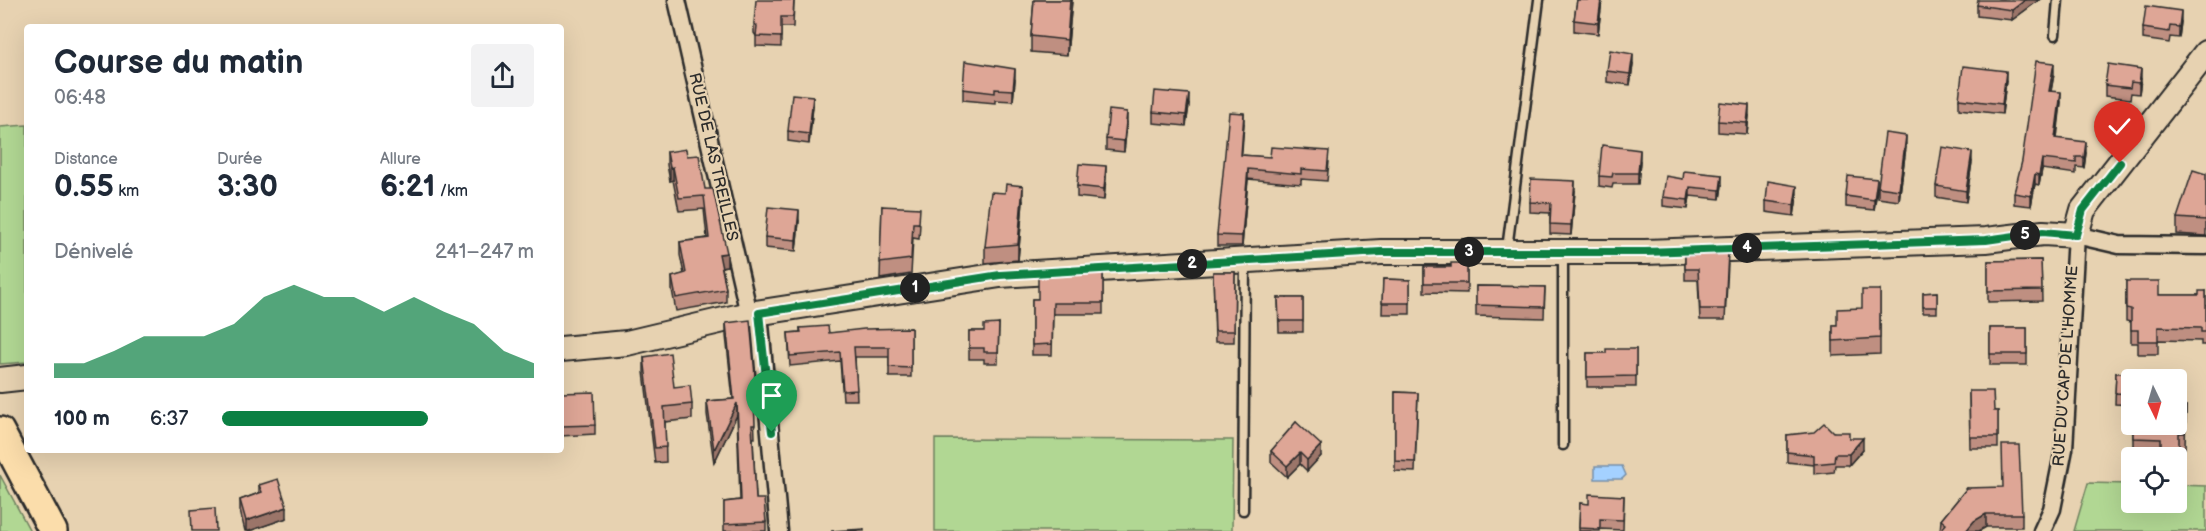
<!DOCTYPE html>
<html lang="fr">
<head>
<meta charset="utf-8">
<style>
	body { margin:0; font-family:"Balsamiq Sans",sans-serif; background:#f2f2f3; color:#1f2937; height:100vh; display:flex; flex-direction:column; font-size:22px; white-space:nowrap }
	* { box-sizing:border-box; margin:0 }
	p { font-size:20px; color:#747a83 }
	.icon { flex:none; width:33px; height:33px; fill:none; stroke:currentColor; stroke-width:2; stroke-linecap:round; stroke-linejoin:round }
	.map { position:relative; flex:1; overflow:hidden }
	.side { position:absolute; left:24px; top:24px; width:540px; height:429px; display:flex; flex-direction:column; background:#fff; border-radius:6px; box-shadow:0 6px 24px #0002 }
	.side>* { flex:none }
	.needle { width:39px; rotate:175deg }
	.buttons { position:absolute; left:2121px; top:369px; display:grid; gap:12px }
	.buttons a { display:grid; place-items:center; width:66px; height:66px; border-radius:6px; background:#fff; box-shadow:0 6px 24px #0002; font-size:30px }
	.pin { position:absolute; display:grid; place-items:center; width:51px; height:51px; color:#fff; margin:-62px -26px; border-radius:50% 50% 50% 0; rotate:-45deg; box-shadow:0 0 6px #0007 }
	.pin .icon { rotate:45deg }
	.km { position:absolute; width:30px; height:30px; margin:-15px; border-radius:50%; background:#222; color:#fff; font-size:16px; line-height:30px; text-align:center }
	.round { display:grid; place-items:center; flex:none; width:63px; height:63px; border-radius:6px; background:#f2f2f3 }
	.headline { display:flex; align-items:center; justify-content:space-between; height:102px; padding:0 30px }
	h1 { font-size:33px; font-weight:600; line-height:45px }
	.metrics { display:grid; grid-template-columns:repeat(3,1fr); gap:9px; height:102px; padding:6px 30px }
	.metrics div { display:grid; align-content:center }
	.metrics b { font-size:30px; font-weight:600 }
	.metrics small { font-size:16px; font-weight:400 }
	.metrics p { font-size:16px }
	.chart { height:168px; padding:12px 30px }
	.chart p { display:flex; justify-content:space-between }
	.chart svg { width:100%; height:108px; margin-top:6px; fill:#0b8043; opacity:.7 }
	ul { padding:0 30px; list-style:none; font-size:20px }
	li { display:grid; grid-template-columns:96px 72px 1fr; align-items:center; height:45px }
	li i { height:15px; border-radius:8px; background:#0b8043 }
	.map>svg:first-child { display:block }
</style>
</head>
<body>
<div class="map">
<svg width="2206" height="531" viewBox="0 0 2206 531">
	<rect width="100%" height="100%" fill="#e7d2b1"/>
	<filter id="ink" filterUnits="userSpaceOnUse"><feTurbulence type="fractalNoise" baseFrequency=".0167" numOctaves="2"/><feDisplacementMap in="SourceGraphic" scale="12" xChannelSelector="R" yChannelSelector="G"/><feConvolveMatrix kernelMatrix="1 2 1 2 8 2 1 2 1" color-interpolation-filters="sRGB"/></filter>
	<g filter="url(#ink)">
		<g fill="#b1d793" stroke="#6e815f" stroke-width="1.5">
			<path d="M 27,125 L 27,362 L 0,364 L 0,127 Z"/>
			<path d="M 935,439 L 1233,440 L 1232,531 L 935,531 Z"/>
			<path d="M 0,475 L 30,531 L 0,531 Z"/>
			<path d="M 2088,483 L 2131,484 L 2132,502 L 2176,502 L 2177,485 L 2206,486 L 2206,531 L 2074,531 Z"/>
		</g>
		<path fill="#a4d1ff" stroke="#748faa" stroke-width="1.5" d="M 1595,466 L 1622,466 L 1626,475 L 1622,479 L 1595,479 Z"/>
		<g fill="none" stroke-linecap="round" stroke-linejoin="round">
			<g stroke="#2b2b2b" stroke-width="13">
				<g id="lane">
					<path d="M 2055,35 L 2058,0"/>
					<path d="M 1507,249 L 1539,0"/>
					<path d="M 1563,445 L 1563,253"/>
					<path d="M 1243,510 L 1245,261"/>
				</g>
			</g>
			<g stroke="#2b2b2b" stroke-width="21">
				<g id="street">
					<path d="M 677,0 L 749,314"/>
					<path d="M 759,313 L 779,531"/>
					<path d="M 2042,531 L 2052,509 L 2064,449 L 2076,235 L 2119,245 L 2206,246"/>
				</g>
			</g>
			<g stroke="#2b2b2b" stroke-width="28">
				<g id="secondary">
					<path d="M 561,349 L 627,343 L 749,314 L 1000,275 L 1381,252 L 1645,252 L 1986,240 L 2043,233 L 2076,235 L 2083,210 L 2206,53"/>
					<path d="M 0,380 L 27,377"/>
				</g>
			</g>
			<g stroke="#2b2b2b" stroke-width="32">
				<path id="primary" d="M 0,431 L 53,531"/>
			</g>
			<use href="#lane" stroke="#e7d2b1" stroke-width="8"/>
			<use href="#street" stroke="#e7d2b1" stroke-width="16"/>
			<use href="#secondary" stroke="#e7d2b1" stroke-width="24"/>
			<use href="#primary" stroke="#fbddab" stroke-width="27"/>
		</g>
		<g fill="#bf8f81" stroke="#2b2b2b" stroke-width="1.5">
			<path d="M 794,0 L 793,27 L 781,27 L 781,47 L 756,46 L 756,36 L 754,33 L 754,23 Z"/>
			<path d="M 1034,0 L 1072,0 L 1067,55 L 1031,52 L 1031,36 Z"/>
			<path d="M 1577,0 L 1602,0 L 1598,34 L 1574,31 L 1574,20 Z"/>
			<path d="M 2039,0 L 2012,20 L 1977,16 L 1977,5 Z"/>
			<path d="M 2181,22 L 2179,38 L 2170,37 L 2169,43 L 2143,39 L 2143,28 Z"/>
			<path d="M 1633,65 L 1630,85 L 1607,82 L 1607,71 Z"/>
			<path d="M 2054,74 L 2051,91 L 2061,102 L 2057,139 L 2086,153 L 2084,168 L 2076,167 L 2076,174 L 2042,169 L 2039,185 L 2035,184 L 2031,206 L 2014,204 L 2014,193 Z"/>
			<path d="M 2141,79 L 2139,94 L 2131,93 L 2130,99 L 2105,96 L 2105,85 Z"/>
			<path d="M 1015,80 L 1013,101 L 995,100 L 995,103 L 963,100 L 963,89 Z"/>
			<path d="M 2006,81 L 2002,114 L 1959,109 L 1959,99 Z"/>
			<path d="M 1189,105 L 1186,126 L 1153,123 L 1153,112 Z"/>
			<path d="M 813,106 L 809,144 L 788,141 L 788,131 Z"/>
			<path d="M 1749,116 L 1747,134 L 1718,132 L 1718,121 Z"/>
			<path d="M 1127,123 L 1124,152 L 1106,150 L 1106,139 Z"/>
			<path d="M 1244,123 L 1241,155 L 1329,162 L 1327,181 L 1301,179 L 1301,184 L 1248,179 L 1242,246 L 1217,246 L 1217,235 Z"/>
			<path d="M 1906,147 L 1899,201 L 1878,198 L 1878,187 Z"/>
			<path d="M 667,152 L 687,156 L 705,189 L 727,266 L 722,267 L 726,289 L 726,302 L 676,311 L 672,290 L 672,277 L 684,274 L 680,255 L 680,242 L 707,238 L 704,209 L 679,211 L 673,180 L 670,181 L 667,165 Z"/>
			<path d="M 1640,161 L 1638,184 L 1613,184 L 1612,188 L 1599,186 L 1599,176 Z"/>
			<path d="M 1972,162 L 1966,202 L 1936,197 L 1936,186 Z"/>
			<path d="M 2206,174 L 2206,236 L 2177,234 L 2177,218 Z"/>
			<path d="M 1106,177 L 1104,200 L 1077,197 L 1077,186 Z"/>
			<path d="M 1683,179 L 1722,185 L 1720,199 L 1690,196 L 1688,209 L 1663,206 L 1663,197 Z"/>
			<path d="M 1877,190 L 1874,210 L 1846,207 L 1846,196 Z"/>
			<path d="M 1575,191 L 1571,235 L 1550,234 L 1550,213 L 1530,212 L 1530,202 Z"/>
			<path d="M 1005,193 L 1023,201 L 1018,260 L 985,263 L 985,247 Z"/>
			<path d="M 1797,197 L 1794,216 L 1766,212 L 1766,201 Z"/>
			<path d="M 882,206 L 920,224 L 919,239 L 913,238 L 911,274 L 880,279 Z"/>
			<path d="M 799,221 L 796,251 L 765,248 L 765,237 Z"/>
			<path d="M 1685,255 L 1728,264 L 1725,320 L 1700,320 L 1698,280 L 1685,280 Z"/>
			<path d="M 2041,260 L 2042,301 L 1988,302 L 1988,261 Z"/>
			<path d="M 1467,263 L 1467,293 L 1424,292 L 1424,267 L 1451,267 Z"/>
			<path d="M 1103,272 L 1103,314 L 1053,314 L 1052,355 L 1032,355 L 1032,299 L 1038,299 Z"/>
			<path d="M 1213,272 L 1235,272 L 1234,342 L 1215,342 Z"/>
			<path d="M 1383,279 L 1410,280 L 1410,314 L 1382,314 Z"/>
			<path d="M 2126,281 L 2159,295 L 2199,295 L 2206,291 L 2206,345 L 2201,345 L 2201,341 L 2158,340 L 2158,354 L 2138,354 L 2138,343 L 2131,343 L 2131,322 L 2126,321 Z"/>
			<path d="M 1476,286 L 1545,287 L 1544,318 L 1476,316 Z"/>
			<path d="M 1880,290 L 1880,354 L 1833,356 L 1833,325 L 1837,325 L 1862,308 Z"/>
			<path d="M 1937,292 L 1937,313 L 1923,313 L 1923,293 Z"/>
			<path d="M 1278,298 L 1303,298 L 1303,332 L 1279,332 Z"/>
			<path d="M 726,323 L 757,398 L 757,411 L 754,411 L 755,438 L 753,438 L 756,499 L 766,522 L 766,531 L 724,531 L 724,502 L 740,500 L 737,415 L 714,463 L 707,414 L 707,401 L 733,399 L 726,336 Z"/>
			<path d="M 999,324 L 998,363 L 984,363 L 984,359 L 969,359 L 969,331 L 984,331 Z"/>
			<path d="M 800,328 L 829,333 L 911,328 L 911,377 L 889,377 L 889,357 L 855,357 L 857,400 L 843,400 L 840,361 L 790,366 L 788,333 L 800,332 Z"/>
			<rect x="1990" y="328" width="37" height="37"/>
			<path d="M 1636,349 L 1636,387 L 1587,387 L 1587,353 L 1606,353 Z"/>
			<path d="M 644,357 L 674,387 L 692,404 L 692,419 L 665,422 L 666,462 L 655,463 L 644,372 Z"/>
			<path d="M 2116,373 L 2132,380 L 2132,405 L 2115,404 Z"/>
			<path d="M 1969,391 L 1994,411 L 1998,411 L 1998,448 L 1970,448 Z"/>
			<path d="M 1395,392 L 1418,393 L 1415,472 L 1395,471 Z"/>
			<path d="M 561,393 L 595,425 L 595,434 L 561,436 Z"/>
			<path d="M 2186,406 L 2185,448 L 2179,448 L 2179,472 L 2176,472 L 2176,458 L 2161,458 L 2161,454 L 2133,454 L 2133,424 Z"/>
			<path d="M 1296,422 L 1321,456 L 1307,471 L 1300,464 L 1287,477 L 1271,462 L 1271,451 Z"/>
			<path d="M 1833,432 L 1849,438 L 1863,449 L 1849,465 L 1835,465 L 1834,472 L 1814,474 L 1814,465 L 1787,462 L 1787,435 Z"/>
			<path d="M 259,485 L 287,518 L 249,531 L 245,531 L 240,511 L 240,500 L 259,493 Z"/>
			<path d="M 1967,488 L 2022,514 L 2022,527 L 1986,527 L 1979,531 L 1940,531 L 1941,520 Z"/>
			<path d="M 1624,496 L 1623,530 L 1600,529 L 1600,531 L 1579,531 L 1580,503 L 1589,504 Z"/>
		</g>
		<g fill="#9b7469" stroke="#2b2b2b" stroke-width="1.5">
			<path d="M 1070,0 L 1072,0 L 1067,55 L 1067,40 Z"/>
			<path d="M 1601,0 L 1602,0 L 1598,34 L 1598,23 Z"/>
			<path d="M 2025,0 L 2039,0 L 2012,20 L 2012,10 Z"/>
			<path d="M 2181,11 L 2181,22 L 2179,38 L 2179,27 Z"/>
			<path d="M 1633,54 L 1633,65 L 1630,85 L 1630,74 Z"/>
			<path d="M 2054,63 L 2054,74 L 2049,101 L 2049,91 Z"/>
			<path d="M 1015,69 L 1015,80 L 1013,101 L 1013,90 Z"/>
			<path d="M 2141,69 L 2141,79 L 2139,94 L 2139,83 Z"/>
			<path d="M 2006,71 L 2006,81 L 2002,114 L 2002,104 Z"/>
			<path d="M 2061,92 L 2061,102 L 2055,149 L 2055,138 Z"/>
			<path d="M 1189,94 L 1189,105 L 1186,126 L 1186,115 Z"/>
			<path d="M 813,96 L 813,106 L 809,144 L 809,134 Z"/>
			<path d="M 1749,105 L 1749,116 L 1747,134 L 1747,123 Z"/>
			<path d="M 1127,112 L 1127,123 L 1124,152 L 1124,141 Z"/>
			<path d="M 1244,113 L 1244,123 L 1241,165 L 1241,155 Z"/>
			<path d="M 1906,136 L 1906,147 L 1899,201 L 1899,190 Z"/>
			<path d="M 2086,142 L 2086,153 L 2084,168 L 2084,157 Z"/>
			<path d="M 1640,150 L 1640,161 L 1638,184 L 1638,173 Z"/>
			<path d="M 1972,152 L 1972,162 L 1966,202 L 1966,191 Z"/>
			<path d="M 2042,159 L 2042,169 L 2039,185 L 2039,175 Z"/>
			<path d="M 1106,166 L 1106,177 L 1104,200 L 1104,189 Z"/>
			<path d="M 673,167 L 673,180 L 670,181 L 670,168 Z"/>
			<path d="M 1248,169 L 1248,179 L 1242,246 L 1242,236 Z"/>
			<path d="M 2035,174 L 2035,184 L 2031,206 L 2031,196 Z"/>
			<path d="M 1722,175 L 1722,185 L 1720,199 L 1720,190 Z"/>
			<path d="M 1877,179 L 1877,190 L 1874,210 L 1874,200 Z"/>
			<path d="M 1575,181 L 1575,191 L 1571,235 L 1571,225 Z"/>
			<path d="M 1023,186 L 1023,201 L 1018,260 L 1018,244 Z"/>
			<path d="M 1797,186 L 1797,197 L 1794,216 L 1794,205 Z"/>
			<path d="M 1690,187 L 1690,196 L 1688,209 L 1688,200 Z"/>
			<path d="M 799,210 L 799,221 L 796,251 L 796,240 Z"/>
			<path d="M 727,253 L 727,266 L 719,267 L 719,254 Z"/>
			<path d="M 737,403 L 737,415 L 714,463 L 714,450 Z"/>
			<path d="M 1863,438 L 1863,449 L 1849,465 L 1849,454 Z"/>
			<path d="M 1321,445 L 1321,456 L 1307,471 L 1307,460 Z"/>
			<path d="M 1300,453 L 1300,464 L 1287,477 L 1287,466 Z"/>
			<path d="M 287,507 L 287,518 L 249,531 L 246,531 L 246,521 Z"/>
			<path d="M 1986,514 L 1986,527 L 1979,531 L 1966,531 L 1974,521 Z"/>
		</g>
		<g fill="#dea696" stroke="#2b2b2b" stroke-width="1.5">
			<path d="M 756,0 L 794,0 L 793,17 L 781,17 L 781,37 L 756,36 L 757,26 L 754,23 Z"/>
			<path d="M 1034,0 L 1070,0 L 1067,40 L 1031,36 Z"/>
			<path d="M 1577,0 L 1601,0 L 1598,23 L 1574,20 Z"/>
			<path d="M 1978,0 L 2025,0 L 2012,10 L 1977,5 Z"/>
			<path d="M 2146,6 L 2181,11 L 2179,27 L 2170,26 L 2169,32 L 2143,28 Z"/>
			<path d="M 1610,50 L 1633,54 L 1630,74 L 1607,71 Z"/>
			<path d="M 965,61 L 1015,69 L 1013,90 L 995,89 L 995,93 L 963,89 Z"/>
			<path d="M 2036,61 L 2054,63 L 2049,91 L 2061,92 L 2055,138 L 2086,142 L 2084,157 L 2076,157 L 2076,163 L 2042,159 L 2039,175 L 2035,174 L 2031,196 L 2014,193 L 2022,161 Z"/>
			<path d="M 2108,64 L 2141,69 L 2139,83 L 2131,82 L 2130,88 L 2105,85 Z"/>
			<path d="M 1963,66 L 2006,71 L 2002,104 L 1959,99 Z"/>
			<path d="M 1155,91 L 1189,94 L 1186,115 L 1153,112 Z"/>
			<path d="M 792,94 L 813,96 L 809,134 L 788,131 Z"/>
			<path d="M 1720,102 L 1749,105 L 1747,123 L 1718,121 Z"/>
			<path d="M 1109,110 L 1127,112 L 1124,141 L 1106,139 Z"/>
			<path d="M 1229,112 L 1244,113 L 1241,155 L 1270,157 L 1271,147 L 1329,151 L 1327,171 L 1301,169 L 1301,174 L 1248,169 L 1242,236 L 1217,235 Z"/>
			<path d="M 1885,133 L 1906,136 L 1899,190 L 1878,187 Z"/>
			<path d="M 1602,145 L 1640,150 L 1638,173 L 1613,173 L 1612,177 L 1599,176 Z"/>
			<path d="M 1942,147 L 1972,152 L 1966,191 L 1936,186 Z"/>
			<path d="M 686,149 L 687,156 L 699,155 L 705,189 L 713,189 L 727,253 L 719,254 L 726,289 L 676,298 L 672,277 L 686,273 L 680,242 L 709,238 L 704,196 L 679,198 L 673,167 L 670,168 L 667,152 Z"/>
			<path d="M 1079,164 L 1106,166 L 1104,189 L 1077,186 Z"/>
			<path d="M 2193,170 L 2206,174 L 2206,220 L 2177,218 Z"/>
			<path d="M 1684,171 L 1722,175 L 1720,190 L 1690,187 L 1688,200 L 1663,197 L 1666,176 L 1683,179 Z"/>
			<path d="M 1848,176 L 1877,179 L 1874,200 L 1846,196 Z"/>
			<path d="M 1531,179 L 1575,181 L 1571,225 L 1550,224 L 1551,203 L 1530,202 Z"/>
			<path d="M 1768,181 L 1797,186 L 1794,205 L 1766,201 Z"/>
			<path d="M 1006,184 L 1023,186 L 1018,244 L 985,247 L 991,192 L 1005,193 Z"/>
			<path d="M 882,206 L 920,208 L 919,223 L 913,223 L 911,259 L 880,263 Z"/>
			<path d="M 768,207 L 799,210 L 796,240 L 765,237 Z"/>
			<path d="M 1728,253 L 1725,309 L 1700,309 L 1698,269 L 1685,269 L 1685,255 Z"/>
			<path d="M 2041,260 L 2042,290 L 1988,291 L 1988,261 Z"/>
			<path d="M 1451,263 L 1467,263 L 1467,283 L 1424,283 L 1424,267 L 1451,267 Z"/>
			<path d="M 1103,272 L 1103,303 L 1053,303 L 1052,344 L 1032,345 L 1032,299 L 1038,299 L 1038,276 Z"/>
			<path d="M 1213,272 L 1235,272 L 1234,331 L 1215,331 Z"/>
			<path d="M 1383,279 L 1410,280 L 1410,303 L 1382,303 Z"/>
			<path d="M 2126,281 L 2159,281 L 2159,295 L 2199,295 L 2199,291 L 2206,291 L 2206,332 L 2201,332 L 2201,328 L 2158,327 L 2158,341 L 2138,341 L 2138,330 L 2131,330 L 2131,309 L 2126,308 Z"/>
			<path d="M 1476,286 L 1545,287 L 1544,307 L 1476,305 Z"/>
			<path d="M 1862,290 L 1880,290 L 1880,338 L 1833,341 L 1833,325 L 1837,325 L 1837,309 L 1862,308 Z"/>
			<path d="M 1937,292 L 1937,307 L 1923,307 L 1923,293 Z"/>
			<path d="M 1278,298 L 1303,298 L 1303,321 L 1279,321 Z"/>
			<path d="M 750,320 L 757,398 L 754,398 L 755,425 L 752,425 L 756,499 L 764,499 L 766,522 L 724,524 L 724,502 L 741,500 L 737,403 L 714,450 L 707,401 L 734,399 L 726,323 Z"/>
			<path d="M 999,324 L 998,352 L 984,352 L 984,348 L 969,348 L 969,331 L 984,331 L 984,325 Z"/>
			<path d="M 828,326 L 829,333 L 864,329 L 911,328 L 911,368 L 889,367 L 889,347 L 854,347 L 857,390 L 843,391 L 840,352 L 790,356 L 788,333 L 801,332 L 800,328 Z"/>
			<rect x="1990" y="328" width="37" height="26"/>
			<path d="M 1606,349 L 1636,349 L 1636,376 L 1587,377 L 1587,353 L 1606,353 Z"/>
			<path d="M 670,353 L 674,387 L 690,385 L 692,404 L 664,407 L 666,447 L 655,448 L 644,357 Z"/>
			<path d="M 2116,373 L 2136,373 L 2136,380 L 2132,380 L 2132,394 L 2115,393 Z"/>
			<path d="M 1969,391 L 1993,391 L 1994,411 L 1998,411 L 1998,437 L 1970,437 Z"/>
			<path d="M 594,392 L 595,425 L 561,426 L 561,393 Z"/>
			<path d="M 1395,392 L 1418,393 L 1415,462 L 1395,461 Z"/>
			<path d="M 2176,406 L 2186,406 L 2185,433 L 2179,433 L 2179,457 L 2161,457 L 2161,439 L 2133,438 L 2133,424 L 2176,424 Z"/>
			<path d="M 1296,422 L 1321,445 L 1307,460 L 1300,453 L 1287,466 L 1271,451 Z"/>
			<path d="M 1824,423 L 1833,432 L 1849,432 L 1849,438 L 1863,438 L 1849,454 L 1835,454 L 1834,462 L 1814,464 L 1814,455 L 1787,452 L 1787,435 L 1814,432 Z"/>
			<path d="M 2002,445 L 2019,445 L 2022,514 L 1986,514 L 1974,521 L 1966,531 L 1940,531 L 1946,524 L 1941,520 L 1967,488 L 2003,487 Z"/>
			<path d="M 278,479 L 287,507 L 246,521 L 240,500 L 262,492 L 259,485 Z"/>
			<path d="M 1589,494 L 1624,496 L 1623,520 L 1600,519 L 1600,529 L 1579,528 L 1580,503 L 1589,504 Z"/>
			<path d="M 215,508 L 216,531 L 192,531 L 191,510 Z"/>
			<path d="M 864,529 L 864,531 L 831,531 Z"/>
		</g>
	</g>
	<g fill="none" stroke-linecap="round" stroke-linejoin="round" filter="url(#ink)">
		<g stroke="#fff" stroke-width="12">
			<path id="route" d="M 772,432 L 759,313 L 1000,275 L 1381,252 L 1645,252 L 1986,240 L 2043,232 L 2076,235 L 2083,210 L 2120,163"/>
		</g>
		<use href="#route" stroke="#0b8043" stroke-width="8"/>
	</g>
	<g text-anchor="middle" dominant-baseline="central" stroke-width="4.5" stroke-linejoin="round" paint-order="stroke">
		<g font-size="16" fill="#2b2b2b" stroke="#e7d2b1">
			<text transform="translate(713 157) rotate(77)">RUE DE LAS TREILLES</text>
			<text transform="translate(2066 366) rotate(-86)">RUE DU CAP DE L'HOMME</text>
		</g>
	</g>
</svg>
<div class="buttons">
<a><svg class="needle" viewBox="-14 -14 28 28"><path d="M0-13l5 13h-10z" fill="#e53935"/><path d="M0 13l5-13h-10z" fill="#747a83"/></svg></a>
<a><svg class="icon" aria-label="locate" viewBox="0 0 24 24"><circle cx="12" cy="12" r="6"/><path d="M12 2v4M12 18v4M2 12h4M18 12h4"/></svg></a>
</div>
<div class="pin" style="left:772px;top:432px;background:#1e9e55"><svg class="icon" aria-label="arrive" viewBox="0 0 24 24"><path d="M6 21V4h12l-3 4 3 4H6"/></svg></div>
<div class="pin" style="left:2120px;top:163px;background:#d93025"><svg class="icon" aria-label="check" viewBox="0 0 24 24"><path d="M5 12l5 5 9-10"/></svg></div>
<b class="km" style="left:915px;top:288px">1</b>
<b class="km" style="left:1192px;top:264px">2</b>
<b class="km" style="left:1469px;top:252px">3</b>
<b class="km" style="left:1747px;top:248px">4</b>
<b class="km" style="left:2025px;top:235px">5</b>
<section class="side">
<div class="headline"><div><h1>Course du matin</h1><p>06:48</p></div><a class="round"><svg class="icon" aria-label="share" viewBox="0 0 24 24"><path d="M12 15V3M7 8l5-5 5 5M5 13v7h14v-7"/></svg></a></div>
<div class="metrics">
<div><p>Distance</p><b>0.55<small> km</small></b></div>
<div><p>Durée</p><b>3:30</b></div>
<div><p>Allure</p><b>6:21<small> /km</small></b></div>
</div>
<div class="chart"><p><span>Dénivelé</span>241–247 m</p>
<svg viewBox="0 0 160 44" preserveAspectRatio="none"><path d="M0 44V38L10 38L20 33L30 27L40 27L50 27L60 22L70 11L80 6L90 11L100 11L110 17L120 11L130 17L140 22L150 33L160 38V44z"/></svg>
</div>
<ul>
<li><b>100 m</b>6:37<i style="width:66%"></i></li>
</ul>
</section>
</div>
</body>
</html>
